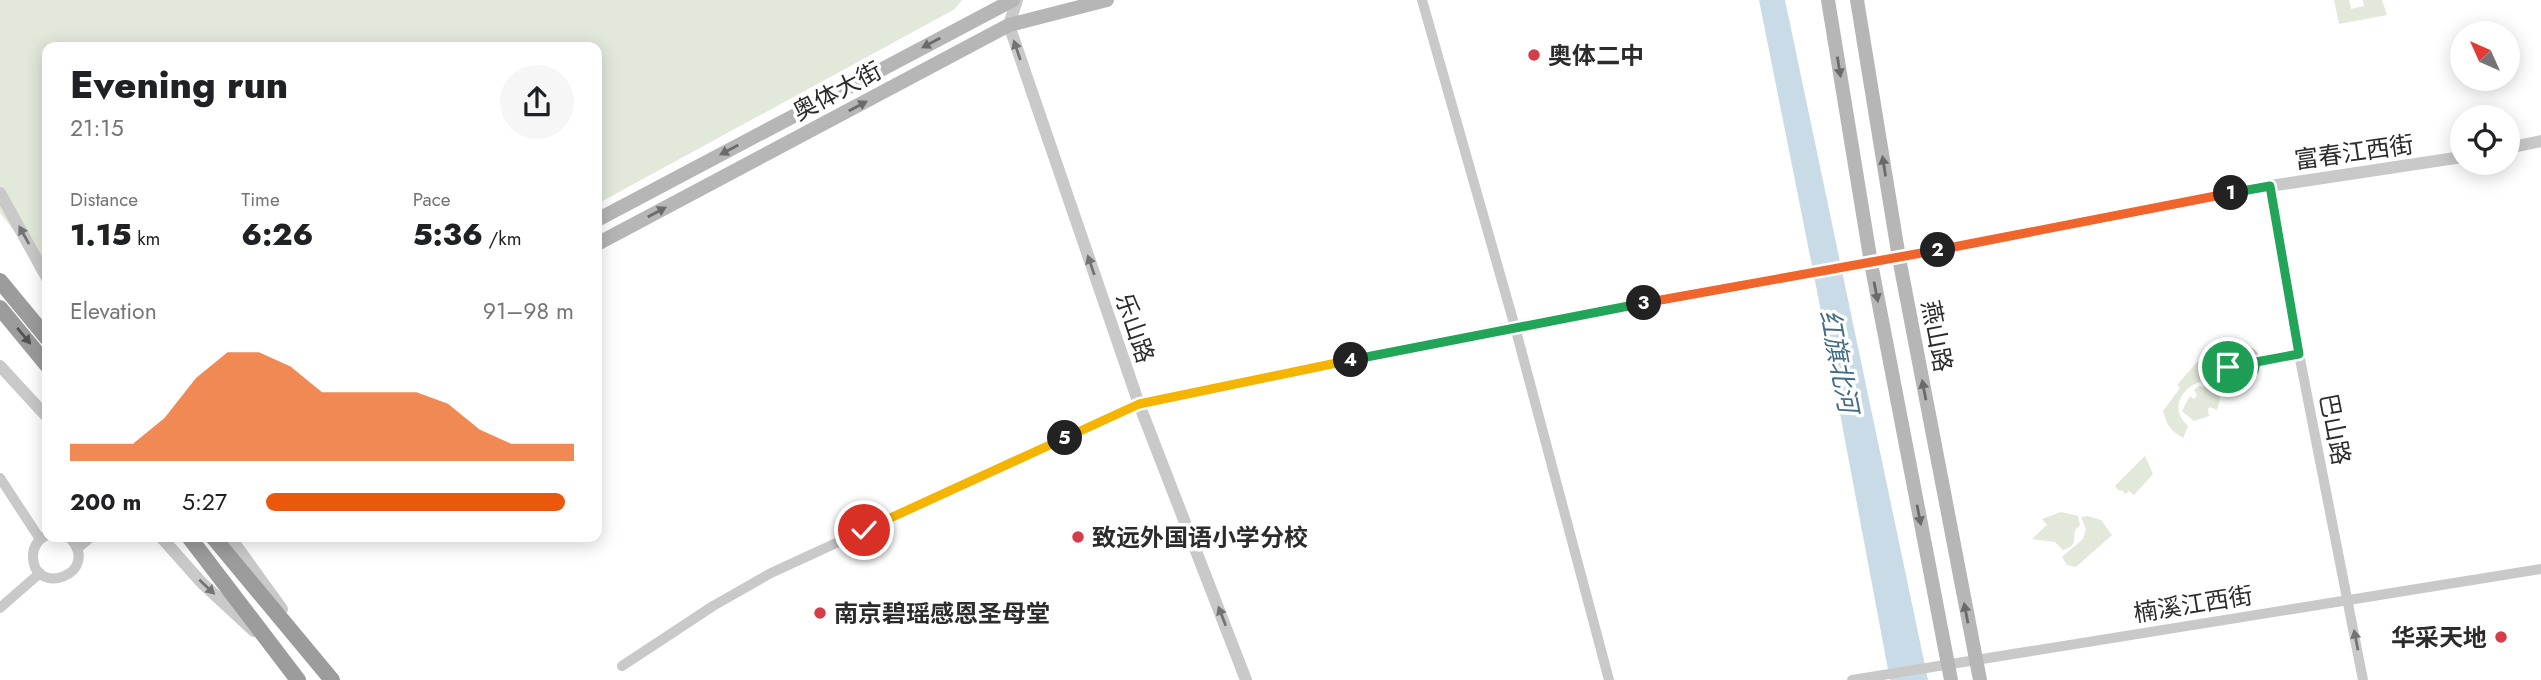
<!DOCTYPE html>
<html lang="en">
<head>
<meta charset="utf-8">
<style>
	body { margin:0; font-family:Jost,"Noto Sans SC",sans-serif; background:#f6f6f6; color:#202124; height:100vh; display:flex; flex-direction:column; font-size:26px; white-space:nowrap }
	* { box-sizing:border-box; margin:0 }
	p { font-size:23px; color:#757577 }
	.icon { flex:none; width:38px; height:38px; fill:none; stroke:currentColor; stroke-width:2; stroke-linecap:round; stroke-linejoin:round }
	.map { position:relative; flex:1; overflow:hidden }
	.side { position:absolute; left:42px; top:42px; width:560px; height:500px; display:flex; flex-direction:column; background:#fff; border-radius:14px; box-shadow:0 4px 18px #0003 }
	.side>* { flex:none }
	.needle { width:46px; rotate:315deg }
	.fabs { position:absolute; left:2450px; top:21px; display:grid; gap:14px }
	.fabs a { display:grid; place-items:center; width:70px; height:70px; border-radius:50%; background:#fff; box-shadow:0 4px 18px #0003; font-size:35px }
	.pin { position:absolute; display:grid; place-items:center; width:60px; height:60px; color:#fff; margin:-30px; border:4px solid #fff; border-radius:50%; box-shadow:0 2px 7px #0007 }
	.km { position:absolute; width:35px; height:35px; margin:-18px; border-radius:50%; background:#222; color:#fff; font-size:19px; line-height:35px; text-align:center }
	.round { display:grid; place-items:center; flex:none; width:74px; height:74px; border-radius:37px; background:#f6f6f6 }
	.head { display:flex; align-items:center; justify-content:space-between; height:119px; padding:0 28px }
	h1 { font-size:38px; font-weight:800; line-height:52px }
	.stats { display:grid; grid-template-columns:repeat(3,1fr); gap:10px; height:119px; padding:7px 28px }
	.stats div { display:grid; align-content:center }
	.stats b { font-size:30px; font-weight:800 }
	.stats small { font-size:19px; font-weight:400 }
	.stats p { font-size:19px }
	.chart { height:196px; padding:14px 28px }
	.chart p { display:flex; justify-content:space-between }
	.chart svg { width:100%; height:126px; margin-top:7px; fill:#ea580c; opacity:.7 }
	ul { padding:0 28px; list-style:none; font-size:23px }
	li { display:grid; grid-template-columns:112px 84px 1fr; align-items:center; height:52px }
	li i { height:18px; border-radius:9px; background:#ea580c }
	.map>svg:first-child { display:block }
</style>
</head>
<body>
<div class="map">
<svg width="2541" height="680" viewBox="0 0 2541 680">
	<rect width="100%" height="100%" fill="#fff"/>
	<g fill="#e2e8da">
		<path d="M 0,0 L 962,0 L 955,9 L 597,204 L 597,47 L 47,47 L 47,272 L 0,213 Z"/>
		<path d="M 2334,0 L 2349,0 L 2351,9 L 2364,6 L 2363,0 L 2382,0 L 2387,15 L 2339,24 Z"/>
		<path d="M 2214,349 L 2226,354 L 2224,358 C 2212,361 2207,368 2206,380 C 2182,385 2168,408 2188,426 L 2183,438 C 2171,431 2166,424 2163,411 L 2180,388 L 2177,385 L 2204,354 Z"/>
		<path d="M 2223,364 L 2230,379 L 2243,381 L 2235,393 L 2227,394 L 2223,385 L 2211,377 L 2215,368 Z"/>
		<path d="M 2199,386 L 2217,389 L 2220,399 L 2217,410 L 2210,407 L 2208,409 L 2209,416 L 2194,421 L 2182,411 L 2190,396 L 2194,399 L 2197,396 L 2194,390 Z"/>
		<path d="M 2145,456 L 2153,474 L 2134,495 L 2129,491 L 2126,494 L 2121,490 L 2119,491 L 2115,486 Z"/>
		<path d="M 2061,512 L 2078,516 L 2080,525 L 2075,530 C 2073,541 2077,546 2063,550 L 2055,542 L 2032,539 L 2047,525 L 2042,519 Z"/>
		<path d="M 2087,516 L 2101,520 L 2112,535 L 2076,567 L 2067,565 L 2062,557 L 2083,539 L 2086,529 L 2081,517 Z"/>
	</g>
	<path fill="#c8dbe7" d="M 1759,0 L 1785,0 L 1928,680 L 1890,680 L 1818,296 Z"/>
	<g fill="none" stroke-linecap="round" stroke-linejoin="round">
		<g stroke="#c9c9c9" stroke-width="10">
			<path d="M 1422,0 L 1515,327 L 1609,680"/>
			<path d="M 2270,186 L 2299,354 L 2363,680"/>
			<circle cx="2242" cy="364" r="14"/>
			<path d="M 2256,362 L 2299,354"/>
			<path d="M 0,478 L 40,539"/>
			<path d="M 47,535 C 39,539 33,546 33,556 C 33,599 104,573 69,537"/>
			<path d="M 77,549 L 91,537"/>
			<path d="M 0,608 L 40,573"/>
			<path d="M 622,666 L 713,606 L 771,573 L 1139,404"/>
			<path d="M 1852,680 L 2541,569"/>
		</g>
		<g stroke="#c9c9c9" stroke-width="12">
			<path d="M 1017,0 L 1009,25 L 1139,404 L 1246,680"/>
			<path d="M 2508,148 L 2541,141"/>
			<path d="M 0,193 L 47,278"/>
			<path d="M 0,366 L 47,417"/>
			<path d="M 1139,404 L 1515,327 L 1871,263 L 2270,186 L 2462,157"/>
			<path d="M 161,537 L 201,582 L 254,631"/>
			<path d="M 230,537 L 282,609"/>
		</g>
		<g stroke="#b6b6b6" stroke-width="14">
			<path d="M 1828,0 L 1871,263 L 1951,680"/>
			<path d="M 1857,0 L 1899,258 L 1980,680"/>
			<path d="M 597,220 L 1013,0"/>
			<path d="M 597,244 L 1009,25 L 1107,0"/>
		</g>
		<g stroke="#9c9c9c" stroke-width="16">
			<path d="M 0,281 L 47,338"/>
			<path d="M 0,308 L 47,365"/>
			<path d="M 189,537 L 298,680"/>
			<path d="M 213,537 L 332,680"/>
		</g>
	</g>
	<defs><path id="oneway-solid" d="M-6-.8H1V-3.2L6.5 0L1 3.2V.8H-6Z" transform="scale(1.75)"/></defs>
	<g fill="#6a6a6a">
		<use href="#oneway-solid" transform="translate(931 43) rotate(152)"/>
		<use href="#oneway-solid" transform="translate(1839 67) rotate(81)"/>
		<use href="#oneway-solid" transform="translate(858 106) rotate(-28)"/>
		<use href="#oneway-solid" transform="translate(729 150) rotate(152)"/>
		<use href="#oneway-solid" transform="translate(1884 166) rotate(-99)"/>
		<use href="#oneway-solid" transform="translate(657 212) rotate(-28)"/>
		<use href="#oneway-solid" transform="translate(1876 292) rotate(79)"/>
		<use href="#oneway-solid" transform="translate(1924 390) rotate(-101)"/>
		<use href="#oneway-solid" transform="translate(1919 515) rotate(79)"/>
		<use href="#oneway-solid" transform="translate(1966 613) rotate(-101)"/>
	</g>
	<g fill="#737373">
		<use href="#oneway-solid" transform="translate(1017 50) rotate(-109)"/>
		<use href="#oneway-solid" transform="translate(24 235) rotate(-119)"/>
		<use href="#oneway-solid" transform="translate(1091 265) rotate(-109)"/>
		<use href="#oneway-solid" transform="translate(207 587) rotate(43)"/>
		<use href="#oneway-solid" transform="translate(1222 616) rotate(-111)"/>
		<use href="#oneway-solid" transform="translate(2356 640) rotate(-101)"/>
	</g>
	<use fill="#535353" href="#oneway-solid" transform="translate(24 336) rotate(50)"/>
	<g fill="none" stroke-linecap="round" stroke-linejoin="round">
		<g stroke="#fff" stroke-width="14">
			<path id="split-1" d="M 2228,367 L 2237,377 L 2247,377 L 2254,371 L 2256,362 L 2299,354 L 2270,186 L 2231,193"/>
		</g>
		<g stroke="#fff" stroke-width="14">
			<path id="split-2" d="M 1938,250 L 2231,193"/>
		</g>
		<g stroke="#fff" stroke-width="14">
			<path id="split-3" d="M 1644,303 L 1938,250"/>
		</g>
		<g stroke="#fff" stroke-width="14">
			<path id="split-4" d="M 1351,360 L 1644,303"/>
		</g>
		<g stroke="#fff" stroke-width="14">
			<path id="split-5" d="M 1065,438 L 1139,404 L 1351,360"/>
		</g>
		<g stroke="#fff" stroke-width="14">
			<path id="split-6" d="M 864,530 L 1065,438"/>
		</g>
		<use href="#split-1" stroke="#22a559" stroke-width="9"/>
		<use href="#split-2" stroke="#f0652b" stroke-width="9"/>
		<use href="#split-3" stroke="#f0652b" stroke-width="9"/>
		<use href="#split-4" stroke="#22a559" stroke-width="9"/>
		<use href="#split-5" stroke="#f5b400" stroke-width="9"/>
		<use href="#split-6" stroke="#f5b400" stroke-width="9"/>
	</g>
	<g fill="#d33e4a" stroke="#fff" stroke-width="2.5">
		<circle cx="1534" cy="55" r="7"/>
		<circle cx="1078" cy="537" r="7"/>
		<circle cx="820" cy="613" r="7"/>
		<circle cx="2501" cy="637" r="7"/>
	</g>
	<g text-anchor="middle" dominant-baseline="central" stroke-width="7" stroke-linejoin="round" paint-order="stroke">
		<g font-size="24" font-weight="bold" fill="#2c2c2c" stroke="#fff" text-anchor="start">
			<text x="1548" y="55">奥体二中</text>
			<text x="1092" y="537">致远外国语小学分校</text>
			<text x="834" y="613">南京碧瑶感恩圣母堂</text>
			<text x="2487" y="637" text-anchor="end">华采天地</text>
		</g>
		<g font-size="24" fill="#2c2c2c" stroke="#fff">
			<text transform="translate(837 91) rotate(-28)">奥体大街</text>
			<text transform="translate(2354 152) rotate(-8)">富春江西街</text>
			<text transform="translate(1135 328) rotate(71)">乐山路</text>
			<text transform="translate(1937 336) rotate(79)">燕山路</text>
			<text transform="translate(2335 429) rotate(79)">巴山路</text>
			<text transform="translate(2193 604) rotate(-9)">楠溪江西街</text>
		</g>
		<g font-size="26" font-style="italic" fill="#436c85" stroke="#fff">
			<text transform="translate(1839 361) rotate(79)">红旗北河</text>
		</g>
	</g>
</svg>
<div class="fabs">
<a><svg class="needle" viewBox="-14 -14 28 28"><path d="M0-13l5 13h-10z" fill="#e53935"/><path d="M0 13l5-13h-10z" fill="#757577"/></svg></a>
<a><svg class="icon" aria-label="locate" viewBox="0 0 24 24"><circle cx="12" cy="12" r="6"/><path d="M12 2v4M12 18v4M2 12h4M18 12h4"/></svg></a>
</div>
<div class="pin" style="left:2228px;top:367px;background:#1e9e55"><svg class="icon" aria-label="arrive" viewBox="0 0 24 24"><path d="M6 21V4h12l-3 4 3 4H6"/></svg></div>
<div class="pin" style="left:864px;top:530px;background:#d93025"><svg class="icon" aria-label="check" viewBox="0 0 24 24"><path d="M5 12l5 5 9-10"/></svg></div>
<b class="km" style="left:2231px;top:193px">1</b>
<b class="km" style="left:1938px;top:250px">2</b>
<b class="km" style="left:1644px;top:303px">3</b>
<b class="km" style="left:1351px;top:360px">4</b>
<b class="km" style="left:1065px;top:438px">5</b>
<section class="side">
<div class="head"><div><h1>Evening run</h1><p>21:15</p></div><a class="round"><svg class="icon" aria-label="share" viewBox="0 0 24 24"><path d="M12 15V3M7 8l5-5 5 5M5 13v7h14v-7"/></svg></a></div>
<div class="stats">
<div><p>Distance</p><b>1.15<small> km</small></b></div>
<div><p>Time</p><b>6:26</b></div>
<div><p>Pace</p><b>5:36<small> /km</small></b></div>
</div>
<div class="chart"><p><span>Elevation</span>91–98 m</p>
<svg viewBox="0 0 160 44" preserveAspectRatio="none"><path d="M0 44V38L10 38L20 38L30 29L40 15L50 6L60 6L70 11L80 20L90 20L100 20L110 20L120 24L130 33L140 38L150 38L160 38V44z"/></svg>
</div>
<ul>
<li><b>200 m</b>5:27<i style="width:97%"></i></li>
</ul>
</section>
</div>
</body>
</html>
